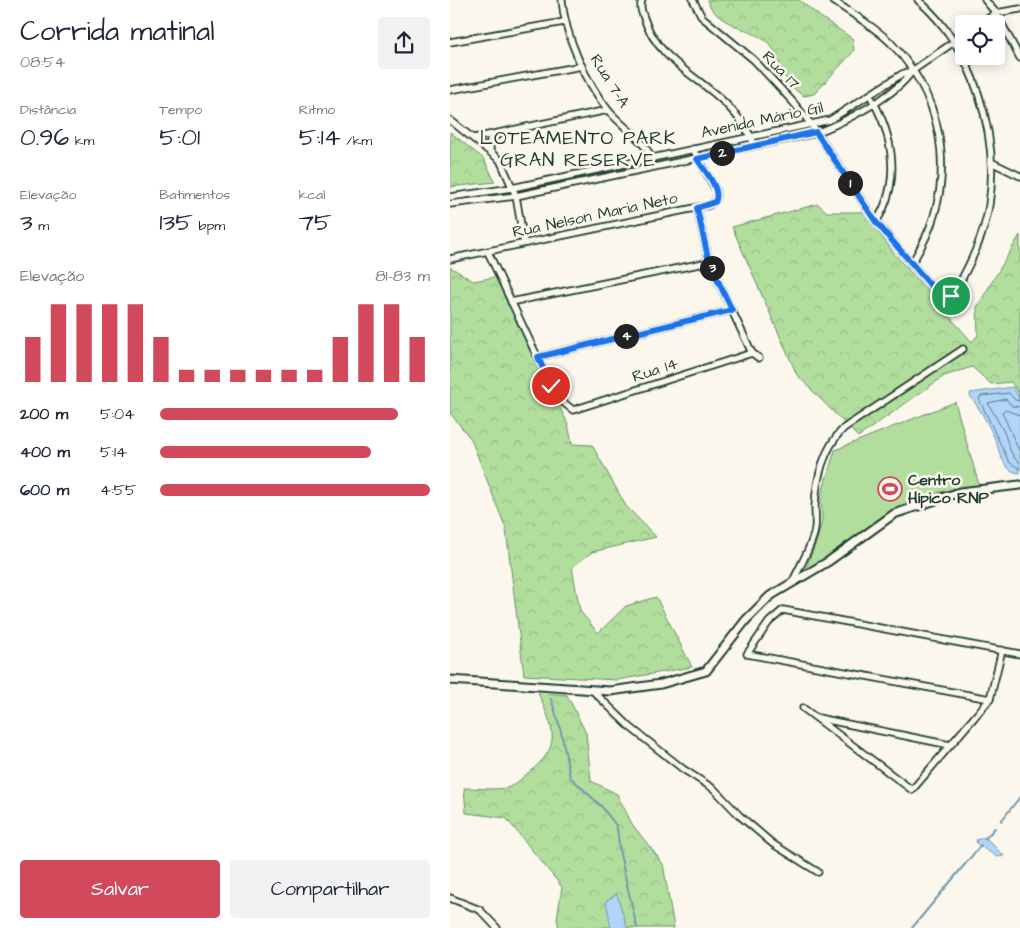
<!DOCTYPE html>
<html lang="pt">
<head>
<meta charset="utf-8">
<style>
	body { margin:0; font-family:"Architects Daughter",sans-serif; background:#f2f2f3; color:#1f2937; height:100vh; display:flex; flex-direction:column; font-size:19px; white-space:nowrap }
	* { box-sizing:border-box; margin:0 }
	p { font-size:16px; color:#747a83 }
	.icon { flex:none; width:28px; height:28px; fill:none; stroke:currentColor; stroke-width:2; stroke-linecap:round; stroke-linejoin:round }
	.map { position:relative; flex:1; overflow:hidden }
	.sheet { display:flex; flex-direction:column; background:#fff; width:450px }
	.sheet>* { flex:none }
	.buttons { position:absolute; left:505px; top:15px; display:grid; gap:10px }
	.buttons a { display:grid; place-items:center; width:50px; height:50px; border-radius:5px; background:#fff; box-shadow:0 2px 12px #0003; font-size:25px }
	.pin { position:absolute; display:grid; place-items:center; width:42px; height:42px; color:#fff; margin:-21px; border:2px solid #fff; border-radius:50%; box-shadow:0 1px 5px #0007 }
	.km { position:absolute; width:25px; height:25px; margin:-12px; border-radius:50%; background:#222; color:#fff; font-size:14px; line-height:25px; text-align:center }
	.round { display:grid; place-items:center; flex:none; width:52px; height:52px; border-radius:5px; background:#f2f2f3 }
	.head { display:flex; align-items:center; justify-content:space-between; height:85px; padding:0 20px }
	h1 { font-size:28px; font-weight:600; line-height:38px }
	.stats { display:grid; grid-template-columns:repeat(3,1fr); gap:8px; height:85px; padding:5px 20px }
	.stats div { display:grid; align-content:center }
	.stats b { font-size:25px; font-weight:600 }
	.stats small { font-size:14px; font-weight:400 }
	.stats p { font-size:14px }
	.chart { height:140px; padding:10px 20px }
	.chart p { display:flex; justify-content:space-between }
	.chart svg { width:100%; height:90px; margin-top:5px; stroke:#d1495b; stroke-width:6 }
	.button { display:flex; gap:10px; margin-top:auto; padding:10px 20px }
	.button a { flex:1; height:58px; border-radius:5px; background:#d1495b; color:#fff; font-size:20px; font-weight:600; line-height:58px; text-align:center }
	.button a+a { background:#f2f2f3; color:#1f2937 }
	ul { padding:0 20px; list-style:none; font-size:16px }
	li { display:grid; grid-template-columns:80px 60px 1fr; align-items:center; height:38px }
	li i { height:12px; border-radius:6px; background:#d1495b }
	main { display:flex; flex:1; min-height:0 }
	.map>svg:first-child { display:block }
</style>
</head>
<body>
<main>
<section class="sheet">
<div class="head"><div><h1>Corrida matinal</h1><p>08:54</p></div><a class="round"><svg class="icon" aria-label="share" viewBox="0 0 24 24"><path d="M12 15V3M7 8l5-5 5 5M5 13v7h14v-7"/></svg></a></div>
<div class="stats">
<div><p>Distância</p><b>0.96<small> km</small></b></div>
<div><p>Tempo</p><b>5:01</b></div>
<div><p>Ritmo</p><b>5:14<small> /km</small></b></div>
</div>
<div class="stats">
<div><p>Elevação</p><b>3<small> m</small></b></div>
<div><p>Batimentos</p><b>135<small> bpm</small></b></div>
<div><p>kcal</p><b>75</b></div>
</div>
<div class="chart"><p><span>Elevação</span>81–83 m</p>
<svg viewBox="0 0 160 44" preserveAspectRatio="none"><path d="M5 44V22M15 44V6M25 44V6M35 44V6M45 44V6M55 44V22M65 44V38M75 44V38M85 44V38M95 44V38M105 44V38M115 44V38M125 44V22M135 44V6M145 44V6M155 44V22"/></svg>
</div>
<ul>
<li><b>200 m</b>5:04<i style="width:88%"></i></li>
<li><b>400 m</b>5:14<i style="width:78%"></i></li>
<li><b>600 m</b>4:55<i style="width:100%"></i></li>
</ul>
<div class="button"><a>Salvar</a><a>Compartilhar</a></div>
</section>
<div class="map">
<svg width="570" height="928" viewBox="0 0 570 928">
	<defs>
		<pattern id="forest-crowns" width="20" height="18" patternUnits="userSpaceOnUse" patternTransform="scale(1.25)"><rect width="20" height="18" fill="#b1de9d"/><path d="M2 6a3 3 0 1 1 6 0M12 15a3 3 0 1 1 6 0" fill="none" stroke="#98bf88"/></pattern>
	</defs>
	<rect width="100%" height="100%" fill="#fbf7ec"/>
	<filter id="ink" filterUnits="userSpaceOnUse"><feTurbulence type="fractalNoise" baseFrequency=".02" numOctaves="2"/><feDisplacementMap in="SourceGraphic" scale="10" xChannelSelector="R" yChannelSelector="G"/><feConvolveMatrix kernelMatrix="1 2 1 2 8 2 1 2 1" color-interpolation-filters="sRGB"/></filter>
	<g filter="url(#ink)">
		<g fill="url(#forest-crowns)" stroke="#688e68">
			<path d="M 257,0 L 349,0 L 372,18 L 403,39 L 404,51 L 364,94 L 354,96 C 324,78 334,55 316,41 C 297,27 266,25 257,0 Z"/>
			<path d="M 0,132 L 34,159 L 45,182 L 0,187 Z"/>
			<path d="M 368,204 L 377,212 L 414,212 L 446,256 L 522,342 L 528,335 L 527,307 L 570,235 L 570,395 L 561,382 L 541,384 L 522,367 L 494,376 L 408,437 L 347,375 L 282,227 Z"/>
			<path d="M 0,267 L 23,281 L 46,277 L 118,424 L 122,444 L 142,445 L 176,506 L 206,537 L 142,552 L 122,567 L 130,611 L 148,633 L 176,606 L 206,597 L 242,667 L 167,680 L 74,675 L 56,529 L 21,439 L 0,413 Z"/>
			<path d="M 88,693 L 117,695 L 136,733 L 141,781 L 167,794 L 182,824 L 213,864 L 224,928 L 109,928 L 107,919 L 112,887 L 56,818 L 16,813 L 14,788 C 27,788 43,790 56,788 C 63,787 72,778 78,773 C 114,746 103,728 88,693 Z"/>
		</g>
		<path fill="#b1de9d" stroke="#688e68" d="M 505,402 L 529,485 C 504,490 475,493 451,505 C 416,524 388,553 354,573 L 367,540 L 372,521 L 371,496 L 385,450 Z"/>
		<g fill="#b0d5f9" stroke="#7698aa">
			<path d="M 563,387 L 570,400 L 570,473 C 552,472 550,451 544,437 C 538,424 529,407 520,396 L 520,393 Z"/>
			<path d="M 535,837 L 554,856 L 547,857 L 527,844 L 526,840 Z"/>
			<path d="M 167,894 L 176,925 L 178,928 L 161,928 L 156,901 Z"/>
		</g>
		<g fill="none" stroke-linecap="round" stroke-linejoin="round">
			<g stroke="#597a83" stroke-width="1">
				<path d="M 570,401 L 565,400 L 559,393 L 531,396 L 529,399 L 559,462 L 570,469"/>
				<path d="M 570,407 L 562,406 L 556,399 L 538,403 L 554,432 L 560,450 L 565,459 L 570,462"/>
				<path d="M 570,415 L 555,410 L 552,412 L 570,453"/>
			</g>
			<g stroke="#7698aa" stroke-width="2">
				<path d="M 569,400 L 570,373"/>
				<path d="M 101,699 L 110,727 L 120,777 L 152,807 L 167,827 L 170,854 L 187,928"/>
				<path d="M 551,821 L 570,797"/>
				<path d="M 535,839 L 545,828"/>
				<path d="M 462,928 L 531,845"/>
			</g>
			<g stroke="#1f3d34" stroke-width="9">
				<g id="minor">
					<path d="M 112,0 C 115,36 136,82 158,110 C 172,127 193,138 202,159"/>
					<path d="M 192,0 C 189,7 192,12 194,18 C 207,59 248,76 276,104 C 287,115 299,130 304,145"/>
					<path d="M 243,0 L 252,17 L 304,60 L 343,102 L 361,124 L 426,222 L 480,285 C 489,295 496,301 506,290 C 521,262 534,236 539,205 C 550,134 523,47 468,0"/>
					<path d="M 382,0 C 402,14 424,26 441,43 C 500,105 508,192 461,264"/>
					<path d="M 535,0 L 546,13 L 570,58"/>
					<path d="M 530,24 L 546,13 L 570,9"/>
					<path d="M 0,42 L 114,22"/>
					<path d="M 0,90 L 132,66"/>
					<path d="M 422,99 C 444,138 451,183 426,222"/>
					<path d="M 0,120 L 50,160 L 66,196 L 74,243"/>
					<path d="M 24,138 L 158,110"/>
					<path d="M 40,150 L 40,140 L 51,133"/>
					<path d="M 541,162 L 570,176"/>
					<path d="M 0,197 L 62,188 L 380,120 L 452,74 L 462,71 L 514,35"/>
					<path d="M 0,204 L 66,196 L 366,133 C 394,122 446,96 462,71"/>
					<path d="M 247,208 L 259,262 L 302,353 L 309,358"/>
					<path d="M 38,252 L 101,386 L 109,399 L 123,410 L 302,353"/>
					<path d="M 0,259 L 259,205 C 266,201 268,199 266,190 L 243,149"/>
					<path d="M 61,302 L 259,262"/>
					<path d="M 88,357 L 282,310"/>
					<path d="M 342,583 C 349,568 358,553 363,537 C 367,527 365,517 365,506 C 366,479 374,447 394,428 L 513,349"/>
					<path d="M 142,690 L 180,727 L 233,769 L 264,789 L 290,816 L 323,844 L 368,872"/>
					<path d="M 540,699 L 297,654 L 319,622 L 333,610 L 570,654"/>
					<path d="M 353,708 L 462,790 L 540,699 L 552,650"/>
					<path d="M 368,718 L 500,745"/>
					<path d="M 0,898 L 30,910 L 47,928"/>
				</g>
			</g>
			<g stroke="#1f3d34" stroke-width="11">
				<path id="tertiary" d="M 0,680 L 160,691 L 211,684 L 256,671 L 296,620 L 320,596 L 379,561 L 444,514 L 510,492 L 570,485"/>
			</g>
			<use href="#minor" stroke="#fbf7ec" stroke-width="5.5"/>
			<use href="#tertiary" stroke="#fbf7ec" stroke-width="7"/>
		</g>
	</g>
	<g fill="none" stroke-linecap="round" stroke-linejoin="round" filter="url(#ink)">
		<g stroke="#fff" stroke-width="10">
			<path id="route" d="M 101,386 L 88,357 L 282,310 L 259,262 L 247,208 L 265,202 C 272,189 254,170 247,159 L 366,132 L 426,222 L 489,295 L 495,297 L 501,296"/>
		</g>
		<use href="#route" stroke="#1a73e8" stroke-width="6"/>
	</g>
	<defs>
		<g id="stadium-ring" transform="scale(1.25)"><circle r="9.5" fill="#fbf7ec" stroke="#d1495b" stroke-width="1.5"/><path d="M0-5a6.5 5 0 1 0 0 10a6.5 5 0 1 0 0-10ZM-3.5-1.8h7v3.6h-7Z" fill="#d1495b"/></g>
	</defs>
	<g fill-rule="evenodd">
		<use href="#stadium-ring" x="440" y="489"/>
	</g>
	<g text-anchor="middle" dominant-baseline="central" stroke-width="5" stroke-linejoin="round" paint-order="stroke">
		<g font-size="16" fill="#1f3d34" stroke="#fbf7ec">
			<text transform="translate(331 70) rotate(46)">Rua 17</text>
			<text transform="translate(160 81) rotate(58)">Rua 7-A</text>
			<text transform="translate(312 120) rotate(-12)">Avenida Mário Gil</text>
			<text transform="translate(145 215) rotate(-12)">Rua Nelson Maria Neto</text>
			<text transform="translate(205 370) rotate(-18)">Rua 14</text>
		</g>
		<g font-size="16" font-weight="bold" fill="#1f3d34" stroke="#fbf7ec" text-anchor="start">
			<text x="458" y="480">Centro<tspan x="458" dy="18">Hípico RNP</tspan></text>
		</g>
		<g font-size="19" letter-spacing="1" fill="#1f3d34" stroke="#fbf7ec">
			<text x="128" y="138">LOTEAMENTO PARK<tspan x="128" dy="22">GRAN RESERVE</tspan></text>
		</g>
	</g>
</svg>
<div class="buttons">
<a><svg class="icon" aria-label="locate" viewBox="0 0 24 24"><circle cx="12" cy="12" r="6"/><path d="M12 2v4M12 18v4M2 12h4M18 12h4"/></svg></a>
</div>
<div class="pin" style="left:501px;top:296px;background:#1e9e55"><svg class="icon" aria-label="arrive" viewBox="0 0 24 24"><path d="M6 21V4h12l-3 4 3 4H6"/></svg></div>
<div class="pin" style="left:101px;top:386px;background:#d93025"><svg class="icon" aria-label="check" viewBox="0 0 24 24"><path d="M5 12l5 5 9-10"/></svg></div>
<b class="km" style="left:400px;top:183px">1</b>
<b class="km" style="left:272px;top:153px">2</b>
<b class="km" style="left:262px;top:268px">3</b>
<b class="km" style="left:176px;top:336px">4</b>
</div>
</main>
</body>
</html>
